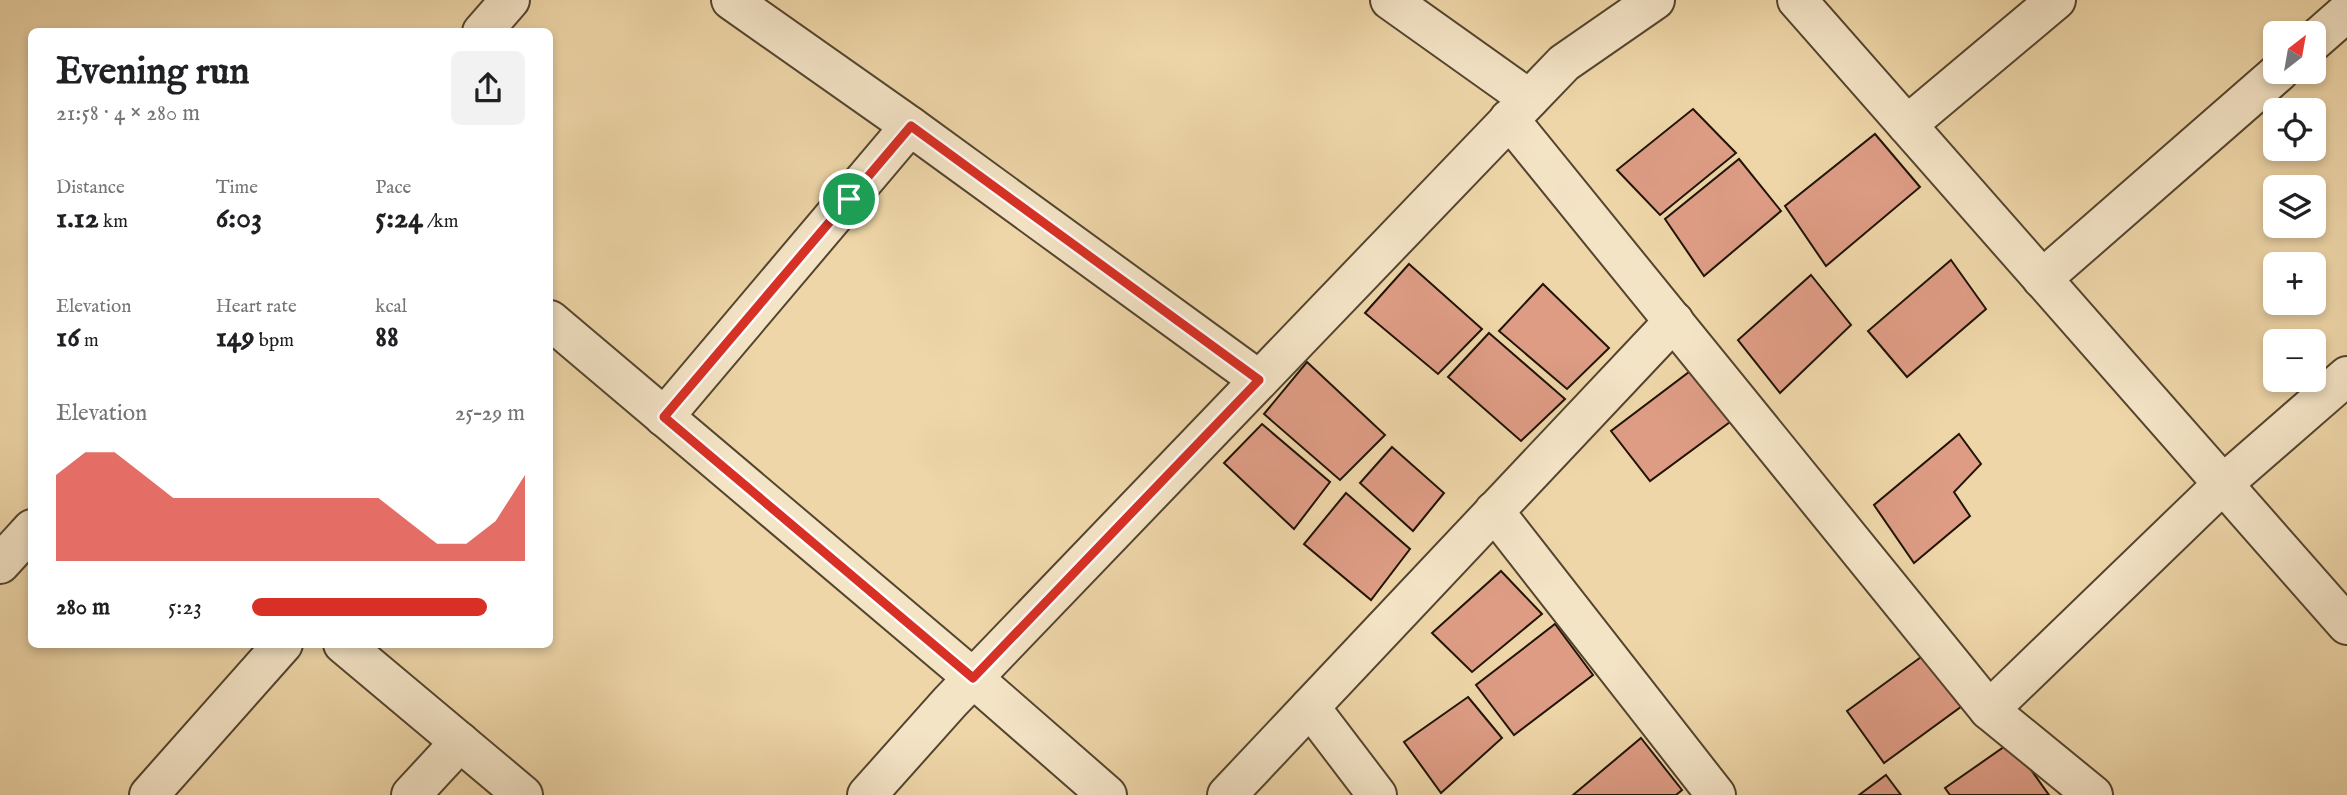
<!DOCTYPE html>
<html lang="en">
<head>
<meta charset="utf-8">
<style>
	body { margin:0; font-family:"IM FELL English",serif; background:#f2f2f2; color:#202124; height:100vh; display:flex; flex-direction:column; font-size:26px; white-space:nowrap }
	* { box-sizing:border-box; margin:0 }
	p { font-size:23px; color:#757577 }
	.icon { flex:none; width:38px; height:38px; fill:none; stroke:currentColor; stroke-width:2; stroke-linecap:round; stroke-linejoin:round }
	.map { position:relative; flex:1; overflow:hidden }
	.sheet { position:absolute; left:28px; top:28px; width:525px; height:620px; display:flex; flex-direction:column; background:#fff; border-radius:10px; box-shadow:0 4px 10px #0003 }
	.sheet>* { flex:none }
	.needle { width:46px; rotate:31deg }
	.controls { position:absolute; left:2263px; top:21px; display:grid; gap:14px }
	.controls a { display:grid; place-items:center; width:63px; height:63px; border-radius:10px; background:#fff; box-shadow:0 4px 10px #0003; font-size:35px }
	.pin { position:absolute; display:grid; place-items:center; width:60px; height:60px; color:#fff; margin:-30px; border:4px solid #fff; border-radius:50%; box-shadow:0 2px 7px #0007 }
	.round { display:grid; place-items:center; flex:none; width:74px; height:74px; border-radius:10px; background:#f2f2f2 }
	.summary { display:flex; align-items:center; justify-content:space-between; height:119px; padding:0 28px }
	h1 { font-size:38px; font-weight:700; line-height:52px }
	.stats { display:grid; grid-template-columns:repeat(3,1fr); gap:10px; height:119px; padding:7px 28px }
	.stats div { display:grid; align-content:center }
	.stats b { font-size:30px; font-weight:700 }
	.stats small { font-size:19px; font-weight:400 }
	.stats p { font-size:19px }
	.chart { height:196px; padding:14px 28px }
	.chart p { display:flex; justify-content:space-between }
	.chart svg { width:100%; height:126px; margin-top:7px; fill:#d93025; opacity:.7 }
	ul { padding:0 28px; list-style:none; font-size:23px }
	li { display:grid; grid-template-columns:112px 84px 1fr; align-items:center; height:52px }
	li i { height:18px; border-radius:9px; background:#d93025 }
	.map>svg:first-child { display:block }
</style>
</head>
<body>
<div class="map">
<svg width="2347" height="795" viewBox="0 0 2347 795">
	<rect width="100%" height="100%" fill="#eed6a8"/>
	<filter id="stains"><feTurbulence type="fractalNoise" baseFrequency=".00286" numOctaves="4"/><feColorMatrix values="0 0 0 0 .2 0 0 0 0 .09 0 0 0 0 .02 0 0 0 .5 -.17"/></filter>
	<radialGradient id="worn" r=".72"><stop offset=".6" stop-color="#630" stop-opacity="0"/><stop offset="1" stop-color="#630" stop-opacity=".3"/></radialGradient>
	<g fill="#de9c85" stroke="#201407" stroke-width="2">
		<path d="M 1693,109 L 1736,153 L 1660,215 L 1617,170 Z"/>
		<path d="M 1875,134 L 1920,187 L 1826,266 L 1785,206 Z"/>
		<path d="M 1739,159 L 1781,211 L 1704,276 L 1665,219 Z"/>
		<path d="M 1951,260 L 1986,309 L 1907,377 L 1868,331 Z"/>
		<path d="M 1409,264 L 1482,329 L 1438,374 L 1365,313 Z"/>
		<path d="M 1811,275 L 1851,325 L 1780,393 L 1738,340 Z"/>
		<path d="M 1543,284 L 1609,348 L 1567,389 L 1499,331 Z"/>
		<path d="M 1489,333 L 1565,399 L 1521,441 L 1448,377 Z"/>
		<path d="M 1307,362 L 1385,435 L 1340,480 L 1264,414 Z"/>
		<path d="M 1693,369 L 1730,422 L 1650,481 L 1611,431 Z"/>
		<path d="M 1262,424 L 1330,482 L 1294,529 L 1224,463 Z"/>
		<path d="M 1959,434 L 1981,464 L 1954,492 L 1970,516 L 1914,563 L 1874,505 Z"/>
		<path d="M 1392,447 L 1444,493 L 1413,531 L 1360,483 Z"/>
		<path d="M 1346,493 L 1410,549 L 1371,600 L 1304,544 Z"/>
		<path d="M 1501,571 L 1542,614 L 1472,672 L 1432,633 Z"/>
		<path d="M 1555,624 L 1593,675 L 1514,735 L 1476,685 Z"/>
		<path d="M 1921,657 L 1962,706 L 1884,763 L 1847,711 Z"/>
		<path d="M 1468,697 L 1502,738 L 1441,793 L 1404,742 Z"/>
		<path d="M 1641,738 L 1682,790 L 1676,795 L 1573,795 Z"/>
		<path d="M 2011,742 L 2049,795 L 1950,795 L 1945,788 Z"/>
		<path d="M 1886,775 L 1901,795 L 1859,795 Z"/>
	</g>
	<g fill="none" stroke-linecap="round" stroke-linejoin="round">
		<g stroke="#54442f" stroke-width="42">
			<g id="street">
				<path d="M 731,0 L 910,126 L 1259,380"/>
				<path d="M 1390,0 L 1529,99"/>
				<path d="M 1797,0 L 2347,625"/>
				<path d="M 482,32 L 510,0"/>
				<path d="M 2314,41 L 2347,12"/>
				<path d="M 1509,119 L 1989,710"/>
				<path d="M 1907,125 L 2056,0"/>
				<path d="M 2042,279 L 2279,72"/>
				<path d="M 550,320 L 973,678 L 1107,795"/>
				<path d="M 664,417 L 910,126"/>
				<path d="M 1494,511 L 1716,795"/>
				<path d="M 0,564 L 32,529"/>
				<path d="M 343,644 L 523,795"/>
				<path d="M 1310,707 L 1377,795"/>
				<path d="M 149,795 L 283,644"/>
				<path d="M 411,795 L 460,742"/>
				<path d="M 867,795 L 950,702 L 1564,63 L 1655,0"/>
				<path d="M 1227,795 L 1674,321"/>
				<path d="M 2093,795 L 1989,710 L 2223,484 L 2347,376"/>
			</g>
		</g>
		<use href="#street" stroke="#f4e4c6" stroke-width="38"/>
	</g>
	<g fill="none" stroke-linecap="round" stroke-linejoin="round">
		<g stroke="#fff" stroke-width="14">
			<path id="route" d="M 911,126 L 1259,380 L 973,678 L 664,417 Z"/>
		</g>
		<use href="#route" stroke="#d93025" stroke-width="9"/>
	</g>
	<rect width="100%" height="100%" filter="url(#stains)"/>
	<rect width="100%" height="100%" fill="url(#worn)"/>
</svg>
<div class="controls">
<a><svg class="needle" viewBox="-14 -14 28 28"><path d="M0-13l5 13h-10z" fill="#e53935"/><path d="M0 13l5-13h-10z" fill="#757577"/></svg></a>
<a><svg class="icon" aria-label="locate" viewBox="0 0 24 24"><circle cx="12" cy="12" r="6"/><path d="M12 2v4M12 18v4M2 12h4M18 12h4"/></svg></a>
<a><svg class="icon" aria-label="layers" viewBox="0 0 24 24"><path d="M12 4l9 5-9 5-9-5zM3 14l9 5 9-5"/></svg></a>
<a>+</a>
<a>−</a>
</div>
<div class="pin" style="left:849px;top:199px;background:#1e9e55"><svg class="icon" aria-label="arrive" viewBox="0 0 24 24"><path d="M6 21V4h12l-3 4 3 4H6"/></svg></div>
<section class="sheet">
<div class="summary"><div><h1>Evening run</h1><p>21:58 · 4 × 280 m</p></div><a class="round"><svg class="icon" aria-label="share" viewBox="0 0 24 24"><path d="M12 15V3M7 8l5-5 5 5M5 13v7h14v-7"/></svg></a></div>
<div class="stats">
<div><p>Distance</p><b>1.12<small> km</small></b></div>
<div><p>Time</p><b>6:03</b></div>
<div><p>Pace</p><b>5:24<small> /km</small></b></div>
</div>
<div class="stats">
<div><p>Elevation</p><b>16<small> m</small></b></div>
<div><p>Heart rate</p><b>149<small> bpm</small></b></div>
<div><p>kcal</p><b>88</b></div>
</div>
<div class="chart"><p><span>Elevation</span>25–29 m</p>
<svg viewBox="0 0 160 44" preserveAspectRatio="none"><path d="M0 44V14L10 6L20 6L30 14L40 22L50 22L60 22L70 22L80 22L90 22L100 22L110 22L120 30L130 38L140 38L150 30L160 14V44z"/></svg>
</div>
<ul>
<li><b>280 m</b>5:23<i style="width:86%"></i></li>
</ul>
</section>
</div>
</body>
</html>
